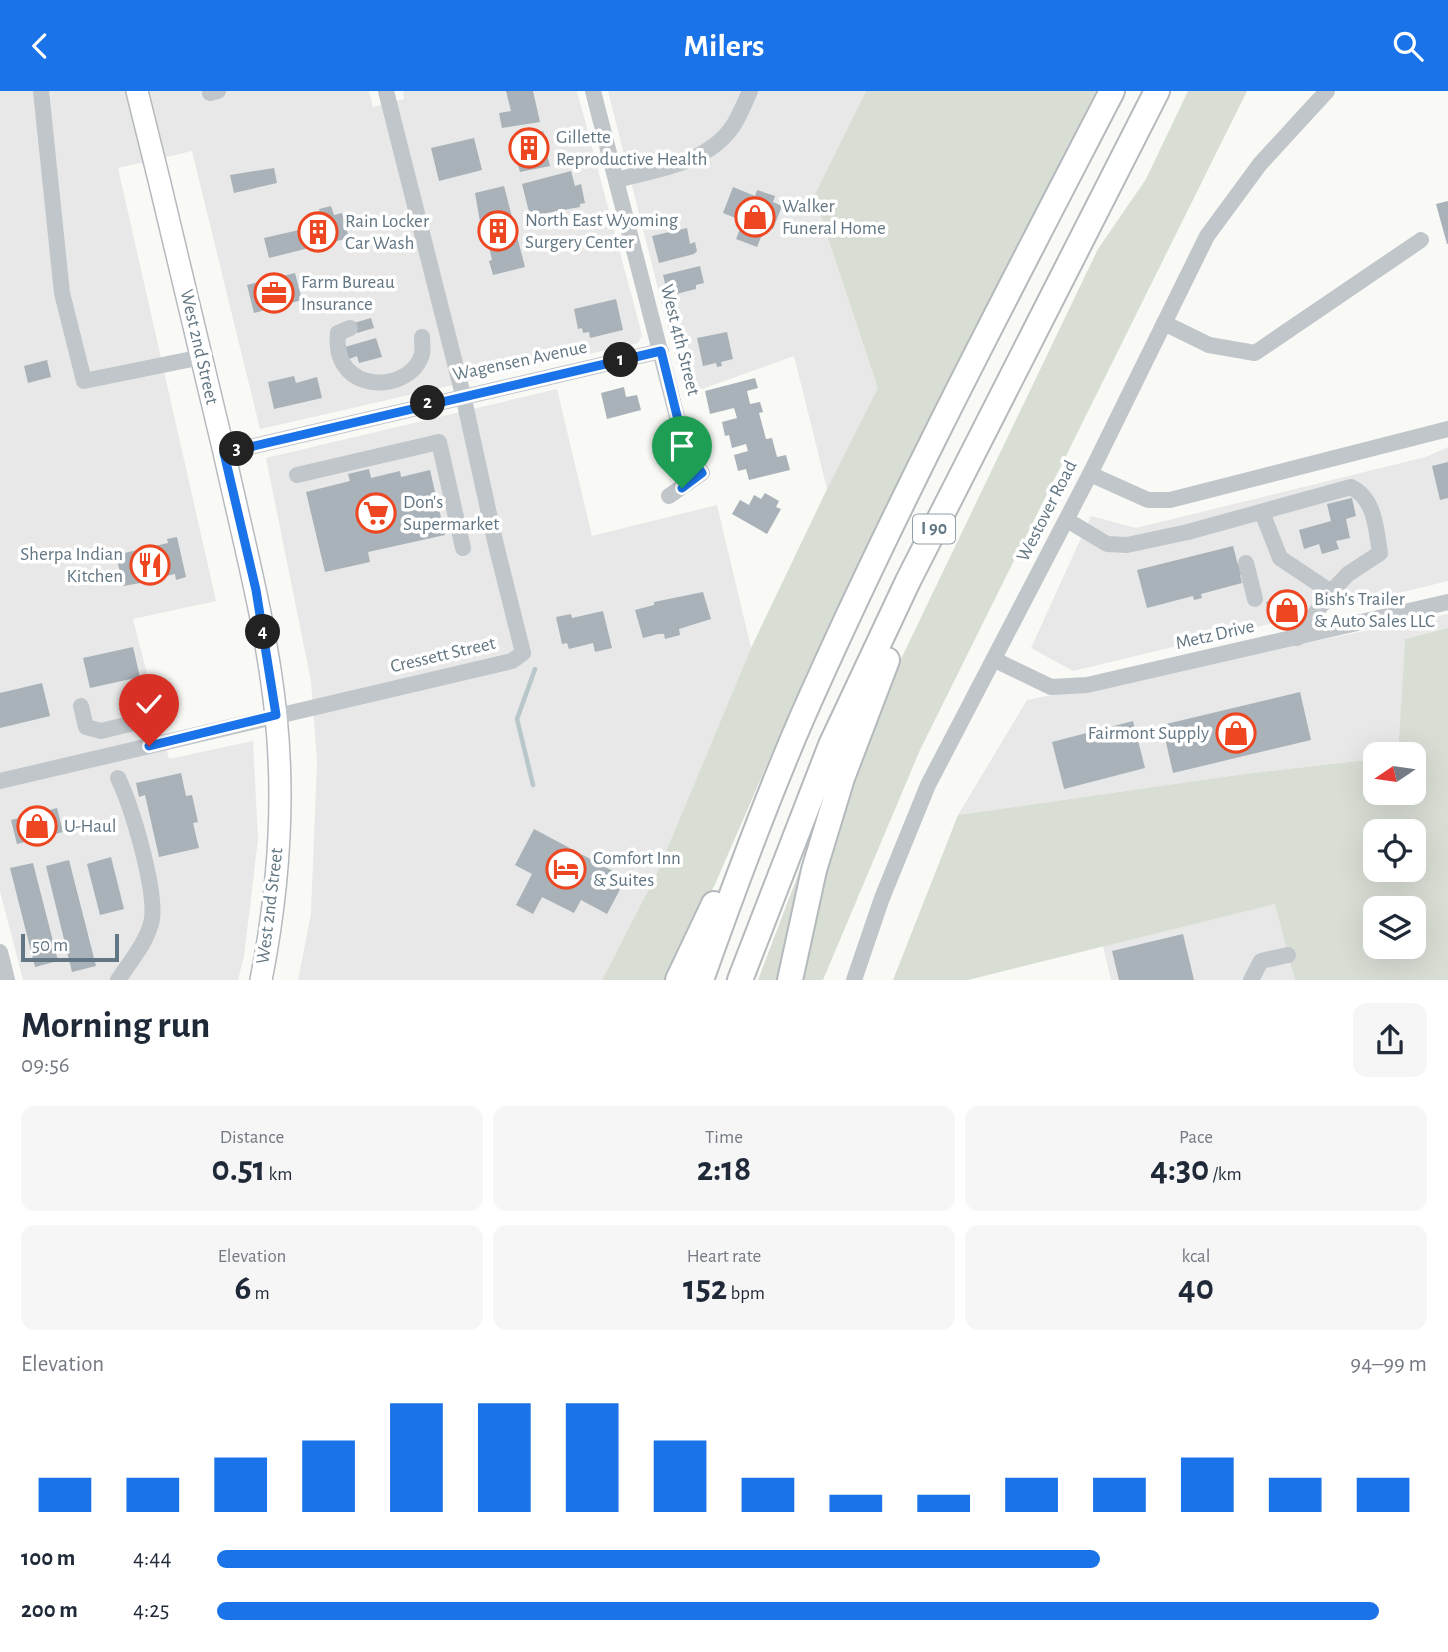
<!DOCTYPE html>
<html lang="en">
<head>
<meta charset="utf-8">
<style>
	body { margin:0; font-family:"Alegreya Sans",sans-serif; background:#f6f6f7; color:#1f2937; height:100vh; display:flex; flex-direction:column; font-size:26px; white-space:nowrap }
	* { box-sizing:border-box; margin:0 }
	p { font-size:23px; color:#747a83 }
	.icon { flex:none; width:38px; height:38px; fill:none; stroke:currentColor; stroke-width:2; stroke-linecap:round; stroke-linejoin:round }
	.map { position:relative; height:889px; overflow:hidden }
	.panel { display:flex; flex-direction:column; background:#fff; flex:1 }
	.panel>* { flex:none }
	.needle { width:46px; rotate:257deg }
	.buttons { position:absolute; left:1363px; top:651px; display:grid; gap:14px }
	.buttons a { display:grid; place-items:center; width:63px; height:63px; border-radius:14px; background:#fff; box-shadow:0 7px 28px #0002; font-size:35px }
	.scale { position:absolute; left:21px; bottom:18px; width:98px; box-sizing:border-box; padding-left:7px; border:4px solid #627683; border-top:0; font-size:19px; line-height:24px; white-space:nowrap; color:#627683; -webkit-text-stroke:5px #fff; paint-order:stroke }
	.pin { position:absolute; display:grid; place-items:center; width:60px; height:60px; color:#fff; margin:-72px -30px; border-radius:50% 50% 50% 0; rotate:-45deg; box-shadow:0 0 7px #0007 }
	.pin .icon { rotate:45deg }
	.km { position:absolute; width:35px; height:35px; margin:-18px; border-radius:50%; background:#222; color:#fff; font-size:19px; line-height:35px; text-align:center }
	.round { display:grid; place-items:center; flex:none; width:74px; height:74px; border-radius:14px; background:#f6f6f7 }
	.summary { display:flex; align-items:center; justify-content:space-between; height:119px; padding:0 21px }
	h1 { font-size:38px; font-weight:600; line-height:52px }
	.metrics { display:grid; grid-template-columns:repeat(3,1fr); gap:10px; height:119px; padding:7px 21px }
	.metrics div { display:grid; align-content:center; border-radius:14px; background:#f6f6f7; text-align:center }
	.metrics b { font-size:35px; font-weight:600 }
	.metrics small { font-size:19px; font-weight:400 }
	.metrics p { font-size:19px }
	.chart { height:196px; padding:14px 21px }
	.chart p { display:flex; justify-content:space-between }
	.chart svg { width:100%; height:126px; margin-top:7px; stroke:#1a73e8; stroke-width:6 }
	ul { padding:0 21px; list-style:none; font-size:23px }
	li { display:grid; grid-template-columns:112px 84px 1fr; align-items:center; height:52px }
	li i { height:18px; border-radius:9px; background:#1a73e8 }
	header { display:flex; justify-content:space-between; align-items:center; height:91px; padding:0 21px; background:#1a73e8; color:#fff; font-size:32px; font-weight:600 }
	.map>svg:first-child { display:block }
</style>
</head>
<body>
<header><svg class="icon" aria-label="back" viewBox="0 0 24 24"><path d="M15 5l-7 7 7 7"/></svg>Milers<svg class="icon" aria-label="search" viewBox="0 0 24 24"><circle cx="10" cy="10" r="6"/><path d="M15 15l6 6"/></svg></header>
<div class="map">
<svg width="1448" height="889" viewBox="0 0 1448 889">
	<rect width="100%" height="100%" fill="#f9f9f6"/>
	<g fill="#e7e8e7">
		<path d="M 0,0 L 369,0 L 373,16 L 404,8 L 403,0 L 577,0 L 642,244 L 638,252 L 260,338 L 192,60 L 118,77 L 216,510 L 133,528 L 169,668 L 253,650 L 258,748 L 244,865 L 238,889 L 23,889 L 0,800 Z"/>
		<path d="M 608,0 L 866,0 L 814,105 L 879,297 L 827,398 L 794,265 L 685,304 Z"/>
		<path d="M 557,298 L 592,445 L 717,414 L 751,557 L 657,782 L 602,889 L 298,889 L 311,823 L 317,670 L 311,590 L 266,367 Z"/>
		<path d="M 1448,356 L 1448,490 L 1073,580 L 1031,557 L 1091,425 L 1136,437 L 1426,366 Z"/>
		<path d="M 1448,523 L 1448,537 L 1405,548 L 1398,663 L 1376,663 L 1375,668 L 1244,683 L 958,724 L 1027,609 Z"/>
		<path d="M 1276,812 L 1295,889 L 1111,889 L 1103,855 Z"/>
	</g>
	<g fill="#d9ded5" fill-rule="evenodd">
		<path d="M 866,0 L 1096,0 L 808,579 L 716,791 L 670,889 L 602,889 L 657,782 L 751,557 L 827,398 L 878,297 L 814,105 Z"/>
		<path d="M 1188,0 L 1247,0 L 920,659 L 823,889 L 798,889 L 847,706 L 889,593 L 1098,158 L 1146,88 Z"/>
		<path d="M 1448,537 L 1448,889 L 1295,889 L 1275,813 L 968,889 L 893,889 L 958,724 L 1244,683 L 1375,668 L 1376,702 L 1414,702 L 1414,663 L 1398,663 L 1405,548 ZM 1376,740 L 1414,740 L 1414,779 L 1376,779 ZM 1376,817 L 1414,817 L 1414,856 L 1376,856 Z"/>
		<path d="M 807,760 L 781,889 L 758,889 Z"/>
	</g>
	<g fill="none" stroke-linecap="round" stroke-linejoin="round">
		<path stroke="#b8c7ca" stroke-width="4.5" d="M 533,694 L 517,628 L 535,578"/>
	</g>
	<g fill="#a8b2b8">
		<path d="M 506,0 L 533,0 L 540,31 L 502,37 L 499,22 L 511,20 Z"/>
		<path d="M 543,40 L 548,51 L 544,52 L 550,75 L 520,81 L 510,48 Z"/>
		<path d="M 474,47 L 482,79 L 439,90 L 431,57 Z"/>
		<path d="M 274,77 L 277,92 L 234,102 L 230,84 Z"/>
		<path d="M 571,80 L 575,95 L 581,93 L 585,112 L 580,113 L 580,116 L 541,123 L 541,126 L 531,129 L 522,93 Z"/>
		<path d="M 504,95 L 525,176 L 493,184 L 489,170 L 492,169 L 487,147 L 483,148 L 475,102 Z"/>
		<path d="M 733,96 L 755,105 L 757,99 L 775,105 L 773,111 L 782,115 L 773,138 L 765,136 L 757,156 L 736,148 L 743,130 L 723,122 Z"/>
		<path d="M 1448,110 L 1448,153 L 1447,153 L 1436,113 Z"/>
		<path d="M 331,115 L 334,124 L 342,122 L 349,147 L 269,167 L 264,147 L 312,136 L 311,130 L 321,128 L 319,118 Z"/>
		<path d="M 687,137 L 690,153 L 695,151 L 697,160 L 694,163 L 659,172 L 652,145 Z"/>
		<path d="M 700,175 L 704,192 L 696,194 L 696,198 L 668,205 L 663,184 Z"/>
		<path d="M 295,182 L 302,209 L 254,222 L 247,194 Z"/>
		<path d="M 616,208 L 623,239 L 590,247 L 589,241 L 583,242 L 582,237 L 578,238 L 574,218 Z"/>
		<path d="M 371,227 L 374,237 L 357,242 L 354,232 Z"/>
		<path d="M 727,241 L 733,268 L 721,271 L 722,275 L 717,276 L 716,272 L 703,275 L 697,247 Z"/>
		<path d="M 376,247 L 382,266 L 359,272 L 357,265 L 349,268 L 345,256 Z"/>
		<path d="M 47,269 L 51,286 L 28,292 L 24,275 Z"/>
		<path d="M 294,285 L 296,292 L 317,286 L 322,307 L 274,318 L 268,291 Z"/>
		<path d="M 755,287 L 758,297 L 747,300 L 750,313 L 760,311 L 763,321 L 759,322 L 766,348 L 772,347 L 777,366 L 786,364 L 790,379 L 749,389 L 746,378 L 738,380 L 734,364 L 748,360 L 746,353 L 732,357 L 729,344 L 725,345 L 722,331 L 737,327 L 734,317 L 710,323 L 705,300 Z"/>
		<path d="M 624,296 L 626,306 L 637,304 L 641,319 L 607,328 L 601,302 Z"/>
		<path d="M 1448,371 L 1448,407 L 1440,409 L 1432,375 Z"/>
		<path d="M 369,378 L 371,387 L 400,380 L 401,386 L 430,379 L 445,444 L 368,461 L 370,471 L 325,481 L 306,401 L 350,390 L 348,383 Z"/>
		<path d="M 765,402 L 779,410 L 776,416 L 781,418 L 767,443 L 732,423 L 740,409 L 749,414 L 754,404 L 761,408 Z"/>
		<path d="M 1352,407 L 1356,425 L 1346,428 L 1350,447 L 1336,450 L 1339,458 L 1322,463 L 1319,453 L 1304,458 L 1299,439 L 1331,430 L 1327,413 Z"/>
		<path d="M 177,446 L 186,486 L 176,489 L 175,483 L 158,487 L 158,489 L 123,495 L 116,464 L 168,452 L 167,448 Z"/>
		<path d="M 1233,455 L 1238,474 L 1243,473 L 1245,482 L 1240,484 L 1242,492 L 1201,503 L 1202,507 L 1194,509 L 1193,505 L 1147,517 L 1137,479 Z"/>
		<path d="M 703,501 L 711,528 L 679,538 L 680,544 L 665,548 L 664,543 L 658,543 L 643,547 L 635,519 L 654,514 L 654,511 Z"/>
		<path d="M 1300,504 L 1306,522 L 1271,530 L 1266,511 Z"/>
		<path d="M 603,520 L 612,557 L 595,561 L 593,552 L 569,558 L 567,552 L 562,553 L 556,526 L 571,523 L 572,527 Z"/>
		<path d="M 133,556 L 140,586 L 90,597 L 83,567 Z"/>
		<path d="M 42,592 L 50,625 L 0,637 L 0,602 Z"/>
		<path d="M 1300,601 L 1311,649 L 1173,682 L 1162,634 Z"/>
		<path d="M 1133,630 L 1145,677 L 1064,698 L 1052,651 Z"/>
		<path d="M 181,682 L 186,705 L 192,704 L 198,731 L 193,732 L 199,757 L 159,766 L 145,704 L 139,706 L 136,692 Z"/>
		<path d="M 57,717 L 63,741 L 17,753 L 11,729 Z"/>
		<path d="M 534,738 L 626,787 L 607,823 L 581,809 L 574,822 L 542,806 L 533,823 L 516,814 L 532,783 L 515,774 Z"/>
		<path d="M 111,766 L 124,818 L 100,824 L 87,773 Z"/>
		<path d="M 69,769 L 96,875 L 72,881 L 46,775 Z"/>
		<path d="M 33,772 L 58,870 L 35,876 L 10,777 Z"/>
		<path d="M 1183,843 L 1194,889 L 1119,889 L 1112,860 Z"/>
	</g>
	<g fill="none" stroke-linecap="round" stroke-linejoin="round">
		<g stroke="#b4babe" stroke-width="24">
			<path id="major" d="M 137,0 C 167,120 196,240 224,361 C 243,448 267,536 276,625 C 285,713 278,803 261,889"/>
		</g>
		<g stroke="#b4b9bd" stroke-width="28">
			<g id="highway">
				<path d="M 678,889 L 714,813"/>
				<path d="M 701,889 C 733,799 766,709 804,622 C 898,410 1006,205 1112,0"/>
				<path d="M 740,889 L 831,654 L 908,490 L 1157,0"/>
				<path d="M 790,889 L 814,779 L 842,687 L 887,569"/>
			</g>
		</g>
		<g stroke="#c1c6ca" stroke-width="16">
			<path d="M 41,0 L 62,202 L 84,290 L 202,266"/>
			<path d="M 593,0 L 685,357 L 702,382 L 669,405"/>
			<path d="M 210,2 L 218,0"/>
			<path d="M 616,89 C 658,78 707,73 733,35 C 740,24 745,11 750,0"/>
			<path d="M 1164,232 L 1209,254 L 1255,262 L 1421,149"/>
			<path d="M 350,237 L 338,242 C 331,305 411,303 422,263 C 423,258 422,251 422,246"/>
			<path d="M 224,362 L 661,260"/>
			<path d="M 1090,383 L 1148,409 L 1170,409 L 1448,338"/>
			<path d="M 297,384 L 439,351 L 463,457"/>
			<path d="M 1262,421 L 1280,467 L 1331,501"/>
			<path d="M 1067,429 L 1107,453 L 1127,454 L 1188,441 L 1351,396 C 1375,408 1376,437 1380,462 L 1348,483 L 1331,501 L 1297,547"/>
			<path d="M 1246,472 L 1255,508"/>
			<path d="M 995,569 L 1051,596 L 1087,594 L 1448,511"/>
			<path d="M 81,615 L 86,636 L 101,640 L 142,630"/>
			<path d="M 0,690 L 512,570 L 523,562 L 495,450 L 463,304 L 386,0"/>
			<path d="M 0,861 L 7,889"/>
			<path d="M 118,889 C 130,871 148,850 152,828 C 156,797 132,716 118,687"/>
			<path d="M 854,889 L 882,807 L 928,694 L 1090,383 L 1207,145 L 1260,73 L 1327,0"/>
			<path d="M 1251,889 L 1261,870 L 1288,864"/>
		</g>
		<use href="#major" stroke="#fff" stroke-width="21"/>
		<use href="#highway" stroke="#fff" stroke-width="24"/>
	</g>
	<g fill="none" stroke-linecap="round" stroke-linejoin="round">
		<g stroke="#fff" stroke-width="14">
			<path id="route" d="M 149,655 L 276,624 L 256,499 L 224,362 L 661,260 L 685,357 L 702,382 L 682,397"/>
		</g>
		<use href="#route" stroke="#1a73e8" stroke-width="9"/>
	</g>
	<defs>
		<g id="building-ring" transform="scale(2.0125)"><circle r="9.5" fill="#fff" stroke="#ee4621" stroke-width="1.5"/><path d="M-4-6H4V6H1V3H-1V6H-4ZM-2.5-4.3h1.7v1.8h-1.7ZM.8-4.3h1.7v1.8H.8ZM-2.5-1h1.7V.8h-1.7ZM.8-1h1.7V.8H.8Z" fill="#ee4621"/></g>
		<g id="shop-ring" transform="scale(2.0125)"><circle r="9.5" fill="#fff" stroke="#ee4621" stroke-width="1.5"/><path d="M-5-2.5h2.3a2.7 3.5 0 0 1 5.4 0H5L5.5 6h-11ZM-1.5-2.5h3a1.5 2.3 0 0 0-3 0Z" fill="#ee4621"/></g>
		<g id="office-ring" transform="scale(2.0125)"><circle r="9.5" fill="#fff" stroke="#ee4621" stroke-width="1.5"/><path d="M-6-3h4V-5.5h4V-3h4V5H-6ZM-1-4.5V-3h2v-1.5ZM-6 0V1H6V0Z" fill="#ee4621"/></g>
		<g id="supermarket-ring" transform="scale(2.0125)"><circle r="9.5" fill="#fff" stroke="#ee4621" stroke-width="1.5"/><path d="M-6-5.5h2.5l.6 2H6L4.5 2H-2.5L-4.4-4H-6ZM-1.5 3.2a1.3 1.3 0 1 0 .1 0ZM3 3.2a1.3 1.3 0 1 0 .1 0Z" fill="#ee4621"/></g>
		<g id="restaurant-ring" transform="scale(2.0125)"><circle r="9.5" fill="#fff" stroke="#ee4621" stroke-width="1.5"/><path d="M-5-6h1v4h1v-4h1v4h1v-4h1v5L-1.5 .5V6h-2V.5L-5-1ZM5-6V6H3V1.5H1.5Q1.5-4 5-6Z" fill="#ee4621"/></g>
		<g id="hotel-ring" transform="scale(2.0125)"><circle r="9.5" fill="#fff" stroke="#ee4621" stroke-width="1.5"/><path d="M-6-4.5h1.5V1H6V5H4.5V3h-9V5H-6ZM-4 0a1.8 1.8 0 1 1 3.6 0ZM.5 0V-2.5h3Q6-2.5 6 0Z" fill="#ee4621"/></g>
	</defs>
	<g fill-rule="evenodd">
		<use href="#building-ring" x="529" y="57"/>
		<use href="#shop-ring" x="755" y="126"/>
		<use href="#building-ring" x="498" y="140"/>
		<use href="#building-ring" x="318" y="141"/>
		<use href="#office-ring" x="274" y="202"/>
		<use href="#supermarket-ring" x="376" y="422"/>
		<use href="#restaurant-ring" x="150" y="474"/>
		<use href="#shop-ring" x="1287" y="519"/>
		<use href="#shop-ring" x="1236" y="642"/>
		<use href="#shop-ring" x="37" y="735"/>
		<use href="#hotel-ring" x="566" y="778"/>
	</g>
	<g text-anchor="middle" dominant-baseline="central" stroke-width="7" stroke-linejoin="round" paint-order="stroke">
		<rect fill="#fff" stroke="#919fa8" stroke-width="2" x="913" y="423.5" width="42" height="29" rx="5"/>
		<g font-size="18" font-weight="bold" fill="#627683">
			<text x="934" y="438">I 90</text>
		</g>
		<g font-size="19" fill="#627683" stroke="#fff" text-anchor="start">
			<text x="556" y="46">Gillette<tspan x="556" dy="22">Reproductive Health</tspan></text>
			<text x="782" y="115">Walker<tspan x="782" dy="22">Funeral Home</tspan></text>
			<text x="525" y="129">North East Wyoming<tspan x="525" dy="22">Surgery Center</tspan></text>
			<text x="345" y="130">Rain Locker<tspan x="345" dy="22">Car Wash</tspan></text>
			<text x="301" y="191">Farm Bureau<tspan x="301" dy="22">Insurance</tspan></text>
			<text x="403" y="411">Don's<tspan x="403" dy="22">Supermarket</tspan></text>
			<text x="123" y="463" text-anchor="end">Sherpa Indian<tspan x="123" dy="22">Kitchen</tspan></text>
			<text x="1314" y="508">Bish's Trailer<tspan x="1314" dy="22">&amp; Auto Sales LLC</tspan></text>
			<text x="1209" y="642" text-anchor="end">Fairmont Supply</text>
			<text x="64" y="735">U-Haul</text>
			<text x="593" y="767">Comfort Inn<tspan x="593" dy="22">&amp; Suites</tspan></text>
		</g>
		<g font-size="19" fill="#627683" stroke="#fff">
			<text transform="translate(680 249) rotate(76)">West 4th Street</text>
			<text transform="translate(199 256) rotate(77)">West 2nd Street</text>
			<text transform="translate(520 270) rotate(-12)">Wagensen Avenue</text>
			<text transform="translate(1047 420) rotate(-63)">Westover Road</text>
			<text transform="translate(1215 544) rotate(-13)">Metz Drive</text>
			<text transform="translate(443 564) rotate(-13)">Cressett Street</text>
			<text transform="translate(270 815) rotate(-83)">West 2nd Street</text>
		</g>
	</g>
</svg>
<div class="buttons">
<a><svg class="needle" viewBox="-14 -14 28 28"><path d="M0-13l5 13h-10z" fill="#e53935"/><path d="M0 13l5-13h-10z" fill="#747a83"/></svg></a>
<a><svg class="icon" aria-label="locate" viewBox="0 0 24 24"><circle cx="12" cy="12" r="6"/><path d="M12 2v4M12 18v4M2 12h4M18 12h4"/></svg></a>
<a><svg class="icon" aria-label="layers" viewBox="0 0 24 24"><path d="M12 4l9 5-9 5-9-5zM3 14l9 5 9-5"/></svg></a>
</div>
<div class="scale">50 m</div>
<div class="pin" style="left:682px;top:397px;background:#1e9e55"><svg class="icon" aria-label="arrive" viewBox="0 0 24 24"><path d="M6 21V4h12l-3 4 3 4H6"/></svg></div>
<div class="pin" style="left:149px;top:655px;background:#d93025"><svg class="icon" aria-label="check" viewBox="0 0 24 24"><path d="M5 12l5 5 9-10"/></svg></div>
<b class="km" style="left:621px;top:269px">1</b>
<b class="km" style="left:428px;top:312px">2</b>
<b class="km" style="left:237px;top:358px">3</b>
<b class="km" style="left:263px;top:541px">4</b>
</div>
<section class="panel">
<div class="summary"><div><h1>Morning run</h1><p>09:56</p></div><a class="round"><svg class="icon" aria-label="share" viewBox="0 0 24 24"><path d="M12 15V3M7 8l5-5 5 5M5 13v7h14v-7"/></svg></a></div>
<div class="metrics">
<div><p>Distance</p><b>0.51<small> km</small></b></div>
<div><p>Time</p><b>2:18</b></div>
<div><p>Pace</p><b>4:30<small> /km</small></b></div>
</div>
<div class="metrics">
<div><p>Elevation</p><b>6<small> m</small></b></div>
<div><p>Heart rate</p><b>152<small> bpm</small></b></div>
<div><p>kcal</p><b>40</b></div>
</div>
<div class="chart"><p><span>Elevation</span>94–99 m</p>
<svg viewBox="0 0 160 44" preserveAspectRatio="none"><path d="M5 44V32M15 44V32M25 44V25M35 44V19M45 44V6M55 44V6M65 44V6M75 44V19M85 44V32M95 44V38M105 44V38M115 44V32M125 44V32M135 44V25M145 44V32M155 44V32"/></svg>
</div>
<ul>
<li><b>100 m</b>4:44<i style="width:73%"></i></li>
<li><b>200 m</b>4:25<i style="width:96%"></i></li>
</ul>
</section>
</body>
</html>
